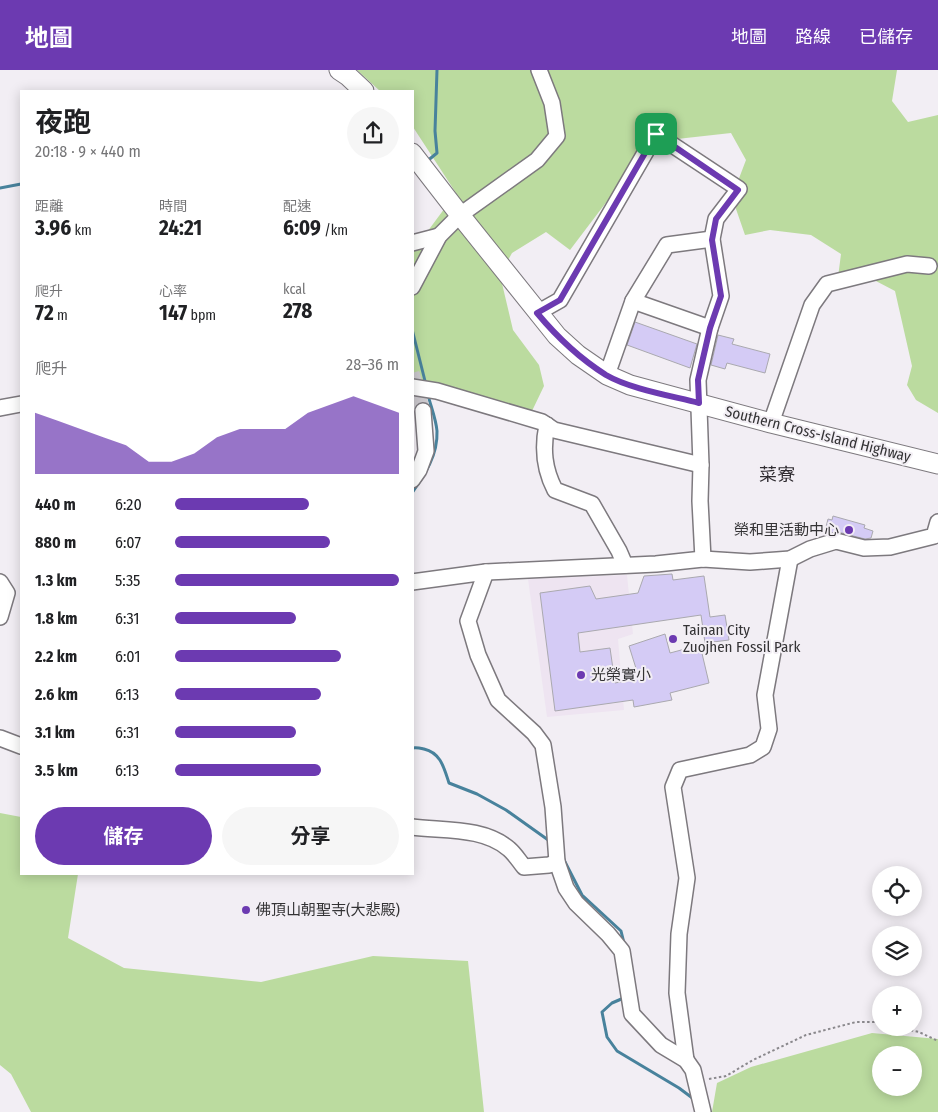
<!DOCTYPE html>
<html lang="zh-TW">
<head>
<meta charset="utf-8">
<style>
	body { margin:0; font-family:"Fira Sans Condensed","Noto Sans TC",sans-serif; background:#f6f6f6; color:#202124; height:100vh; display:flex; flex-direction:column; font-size:19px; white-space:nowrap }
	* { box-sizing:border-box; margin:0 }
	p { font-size:16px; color:#757577 }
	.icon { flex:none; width:28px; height:28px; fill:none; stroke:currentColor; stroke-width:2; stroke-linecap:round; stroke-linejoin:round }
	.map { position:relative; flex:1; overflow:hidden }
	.side { position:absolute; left:20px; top:20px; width:394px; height:785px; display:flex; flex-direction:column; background:#fff; border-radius:0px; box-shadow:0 2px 12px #0003 }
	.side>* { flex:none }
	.tools { position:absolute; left:872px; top:796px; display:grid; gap:10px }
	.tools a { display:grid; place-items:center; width:50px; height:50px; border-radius:50%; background:#fff; box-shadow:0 2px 12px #0003; font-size:25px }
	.pin { position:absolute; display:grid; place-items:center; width:42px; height:42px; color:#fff; margin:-21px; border-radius:10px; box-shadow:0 2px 8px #0006 }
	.round { display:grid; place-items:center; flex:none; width:52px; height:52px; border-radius:26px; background:#f6f6f6 }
	.headline { display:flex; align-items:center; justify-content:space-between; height:85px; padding:0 15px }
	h1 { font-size:28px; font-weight:700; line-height:38px }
	.metrics { display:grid; grid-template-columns:repeat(3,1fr); gap:8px; height:85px; padding:5px 15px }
	.metrics div { display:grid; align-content:center }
	.metrics b { font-size:21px; font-weight:700 }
	.metrics small { font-size:14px; font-weight:400 }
	.metrics p { font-size:14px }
	.chart { height:140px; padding:10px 15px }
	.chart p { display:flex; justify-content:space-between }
	.chart svg { width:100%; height:90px; margin-top:5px; fill:#6c3ab1; opacity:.7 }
	.primary-button { display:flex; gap:10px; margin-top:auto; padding:10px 15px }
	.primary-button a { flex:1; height:58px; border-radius:30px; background:#6c3ab1; color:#fff; font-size:20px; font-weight:700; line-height:58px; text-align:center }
	.primary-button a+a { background:#f6f6f6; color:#202124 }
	ul { padding:0 15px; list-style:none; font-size:16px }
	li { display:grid; grid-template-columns:80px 60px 1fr; align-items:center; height:38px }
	li i { height:12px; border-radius:6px; background:#6c3ab1 }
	header { display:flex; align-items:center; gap:30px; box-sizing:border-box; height:70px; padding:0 25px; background:#6c3ab1; color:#fff }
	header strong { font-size:24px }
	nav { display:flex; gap:28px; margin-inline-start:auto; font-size:18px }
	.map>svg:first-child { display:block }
</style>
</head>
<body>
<header>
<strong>地圖</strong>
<nav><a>地圖</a><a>路線</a><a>已儲存</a></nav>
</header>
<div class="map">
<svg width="938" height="1042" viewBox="0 0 938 1042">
	<rect width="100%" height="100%" fill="#f2eef4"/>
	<path fill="#eee4f1" d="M 627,505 L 633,564 L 618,569 L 624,640 L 547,647 L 528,509 Z"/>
	<g fill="#bbdb9f" fill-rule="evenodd">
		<path d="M 357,0 L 897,0 L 892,31 L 908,52 L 938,45 L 938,343 L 916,330 L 907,315 L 912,296 L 895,221 L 874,210 L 837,215 L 841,184 L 811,165 L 770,160 L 745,165 L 736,139 L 738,111 L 746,90 L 731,63 L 677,69 L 661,60 L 570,180 L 546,162 L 512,183 L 500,205 L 513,260 L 539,295 L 544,316 L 532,341 L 462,325 L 413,311 L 413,181 L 456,123 L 413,57 L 412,21 L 380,21 Z"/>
		<path d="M 0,743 L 21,747 L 21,804 L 78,804 L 68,868 L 124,898 L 261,912 L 373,886 L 468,891 L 484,1042 L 31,1042 L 11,1004 L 0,995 Z"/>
		<path d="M 872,963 L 938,969 L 938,1042 L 712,1042 L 717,1013 L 751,997 ZM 881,985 L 914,985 L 914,1018 L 881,1018 Z"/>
	</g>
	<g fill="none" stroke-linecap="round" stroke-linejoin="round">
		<g stroke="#48829c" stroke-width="3">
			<path d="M 426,92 L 437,83 L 435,61 L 437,0"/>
			<path d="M 0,118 L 21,114"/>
			<path d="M 412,259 L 426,315"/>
			<path d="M 412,423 C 425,404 438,385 437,361 C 436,349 431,337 428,325"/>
			<path d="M 412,678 C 417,677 420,678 424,679 C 441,683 444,698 449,713 L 477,724 L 506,740 L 551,772"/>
			<path d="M 563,788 L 582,825 L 621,861 L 624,873"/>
			<path d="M 626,927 L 612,933 L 602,942 L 607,967 L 617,981 L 679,1018 L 695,1030"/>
		</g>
	</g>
	<g fill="#d4cbf5" stroke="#aaa9af">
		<path d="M 635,252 L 697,274 L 690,298 L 627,275 Z"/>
		<path d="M 718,265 L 734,269 L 732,274 L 770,284 L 765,303 L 727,293 L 725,299 L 711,295 Z"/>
		<path d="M 833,446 L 865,455 L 864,458 L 873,461 L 871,468 L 865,469 L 838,462 L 829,463 L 830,458 L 826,457 L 828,449 L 832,450 Z"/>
		<path d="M 672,504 L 673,510 L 704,506 L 710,547 L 725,545 L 729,570 L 705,573 L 701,545 L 578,563 L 580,582 L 610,578 L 615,613 L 639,608 L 629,576 L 665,564 L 670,583 L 700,575 L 709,613 L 670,623 L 672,630 L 634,637 L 633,630 L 555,641 L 540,523 L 590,516 L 596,529 L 638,523 L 644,506 Z"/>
	</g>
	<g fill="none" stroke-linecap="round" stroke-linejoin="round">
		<path stroke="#ccc9ce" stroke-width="15" stroke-dasharray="15 8" stroke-linecap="butt" d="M 412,303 L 423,341"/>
		<g stroke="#7d797e" stroke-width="18">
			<g id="minor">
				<path d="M 412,173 L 439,166"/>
				<path d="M 412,217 L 439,166 L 460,145 L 537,90 L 557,66 L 552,33 L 539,0"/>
				<path d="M 633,231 L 710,258"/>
				<path d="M 537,243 L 560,230 L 656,64 L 739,119 L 716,149 L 712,169 L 721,226 L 710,258 L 698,310 L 701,395 L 700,431 L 703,489"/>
				<path d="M 607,305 L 633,231 L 667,175 L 712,169"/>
				<path d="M 412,317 L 437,321 L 542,352 L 554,360 L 701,395"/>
				<path d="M 0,338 L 21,334"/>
				<path d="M 771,353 L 812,235 L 827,214 L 907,194 L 929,196"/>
				<path d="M 547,355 C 542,379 544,399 555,420 L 592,434 L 619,481 L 625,495"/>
				<path d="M 412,410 L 419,400 L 426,381 L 423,341"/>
				<path d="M 486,502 L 468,551 L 478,585 L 498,630 L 534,663 L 543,675 L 553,737 L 557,792 L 566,818 L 576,833 L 608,864 L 622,881 L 632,944 L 661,975 L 686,990 L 693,1000 L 703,1042"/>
				<path d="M 0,512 L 7,523 L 0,547"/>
				<path d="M 412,512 L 486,502 L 656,494 L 703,489 L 750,492 L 777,490 L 790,489 L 810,479 L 836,471 L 864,478 L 890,477 L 934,466 L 938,452"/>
				<path d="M 0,668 L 21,676"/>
				<path d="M 412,757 C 444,761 484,757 509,779 C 515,784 519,791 524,797 L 549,795 L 557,792"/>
				<path d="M 686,990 L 677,923 L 679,864 L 687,808 L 673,717 L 680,700 L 750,685 L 763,677 L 769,659 L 765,625 L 790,489"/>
			</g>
		</g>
		<g stroke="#7d797e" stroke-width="21">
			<g id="major">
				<path d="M 339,0 L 348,6 L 364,21"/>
				<path d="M 412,83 L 460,145 L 557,266 L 578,285 L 607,305 L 630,315 L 771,353 L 938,394"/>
			</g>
		</g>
		<g stroke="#8a888c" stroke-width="2" stroke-dasharray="2.5 2.5" stroke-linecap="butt">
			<path d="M 901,958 L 919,962 L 938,971"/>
			<path d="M 709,1009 L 726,1006 L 753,990 L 806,965 L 856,952 L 881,952"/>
		</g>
		<use href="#minor" stroke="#fff" stroke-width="15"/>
		<use href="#major" stroke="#fff" stroke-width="19"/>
	</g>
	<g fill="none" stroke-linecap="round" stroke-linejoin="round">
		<g stroke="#fff" stroke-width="10">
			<path id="route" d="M 656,64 L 738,120 L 716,149 L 712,170 L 721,226 L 710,258 L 698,310 L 699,333 C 672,326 630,319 606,305 C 579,288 557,267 537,243 L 560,230 Z"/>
		</g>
		<use href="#route" stroke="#6c3ab1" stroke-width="6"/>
	</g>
	<g fill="#6c3ab1" stroke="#f2eef4" stroke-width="2">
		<circle cx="849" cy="460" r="5"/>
		<circle cx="673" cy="569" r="5"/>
		<circle cx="581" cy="605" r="5"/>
		<circle cx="246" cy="840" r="5"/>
	</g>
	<g text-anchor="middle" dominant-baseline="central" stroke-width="4" stroke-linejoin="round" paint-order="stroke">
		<g font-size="15" fill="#343335" stroke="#f2eef4">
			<text transform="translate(818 364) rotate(14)">Southern Cross-Island Highway</text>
		</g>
		<g font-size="15" fill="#343335" stroke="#f2eef4" text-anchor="start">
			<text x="839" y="460" text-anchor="end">榮和里活動中心</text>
			<text x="683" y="560">Tainan City<tspan x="683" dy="17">Zuojhen Fossil Park</tspan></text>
			<text x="591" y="605">光榮實小</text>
			<text x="256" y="840">佛頂山朝聖寺(大悲殿)</text>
		</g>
		<g font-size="18" fill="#302c31" stroke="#f2eef4">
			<text x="777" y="405">菜寮</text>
		</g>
	</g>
</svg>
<div class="tools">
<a><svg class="icon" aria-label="locate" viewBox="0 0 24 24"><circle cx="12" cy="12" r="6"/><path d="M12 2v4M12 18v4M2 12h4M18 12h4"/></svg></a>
<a><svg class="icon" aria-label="layers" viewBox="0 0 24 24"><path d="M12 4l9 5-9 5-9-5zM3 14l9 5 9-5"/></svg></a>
<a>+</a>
<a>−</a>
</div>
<div class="pin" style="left:656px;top:64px;background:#1e9e55"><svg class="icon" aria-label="arrive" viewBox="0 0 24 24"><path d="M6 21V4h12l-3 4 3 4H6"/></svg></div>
<section class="side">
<div class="headline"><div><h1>夜跑</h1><p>20:18 · 9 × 440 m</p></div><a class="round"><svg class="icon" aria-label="share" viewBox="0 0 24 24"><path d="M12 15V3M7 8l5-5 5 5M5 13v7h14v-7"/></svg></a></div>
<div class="metrics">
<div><p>距離</p><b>3.96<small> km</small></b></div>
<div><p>時間</p><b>24:21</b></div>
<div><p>配速</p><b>6:09<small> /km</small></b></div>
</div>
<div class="metrics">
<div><p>爬升</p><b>72<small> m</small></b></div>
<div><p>心率</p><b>147<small> bpm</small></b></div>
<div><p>kcal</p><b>278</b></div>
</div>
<div class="chart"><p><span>爬升</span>28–36 m</p>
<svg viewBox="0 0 160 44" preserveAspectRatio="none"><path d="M0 44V14L10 18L20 22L30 26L40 30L50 38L60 38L70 34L80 26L90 22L100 22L110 22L120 14L130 10L140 6L150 10L160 14V44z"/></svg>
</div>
<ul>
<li><b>440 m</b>6:20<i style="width:60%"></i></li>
<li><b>880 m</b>6:07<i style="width:69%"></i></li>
<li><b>1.3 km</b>5:35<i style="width:100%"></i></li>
<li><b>1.8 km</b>6:31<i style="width:54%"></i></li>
<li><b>2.2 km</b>6:01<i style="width:74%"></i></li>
<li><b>2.6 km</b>6:13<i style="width:65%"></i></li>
<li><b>3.1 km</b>6:31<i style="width:54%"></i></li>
<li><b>3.5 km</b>6:13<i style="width:65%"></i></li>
</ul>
<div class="primary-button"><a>儲存</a><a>分享</a></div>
</section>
</div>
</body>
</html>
